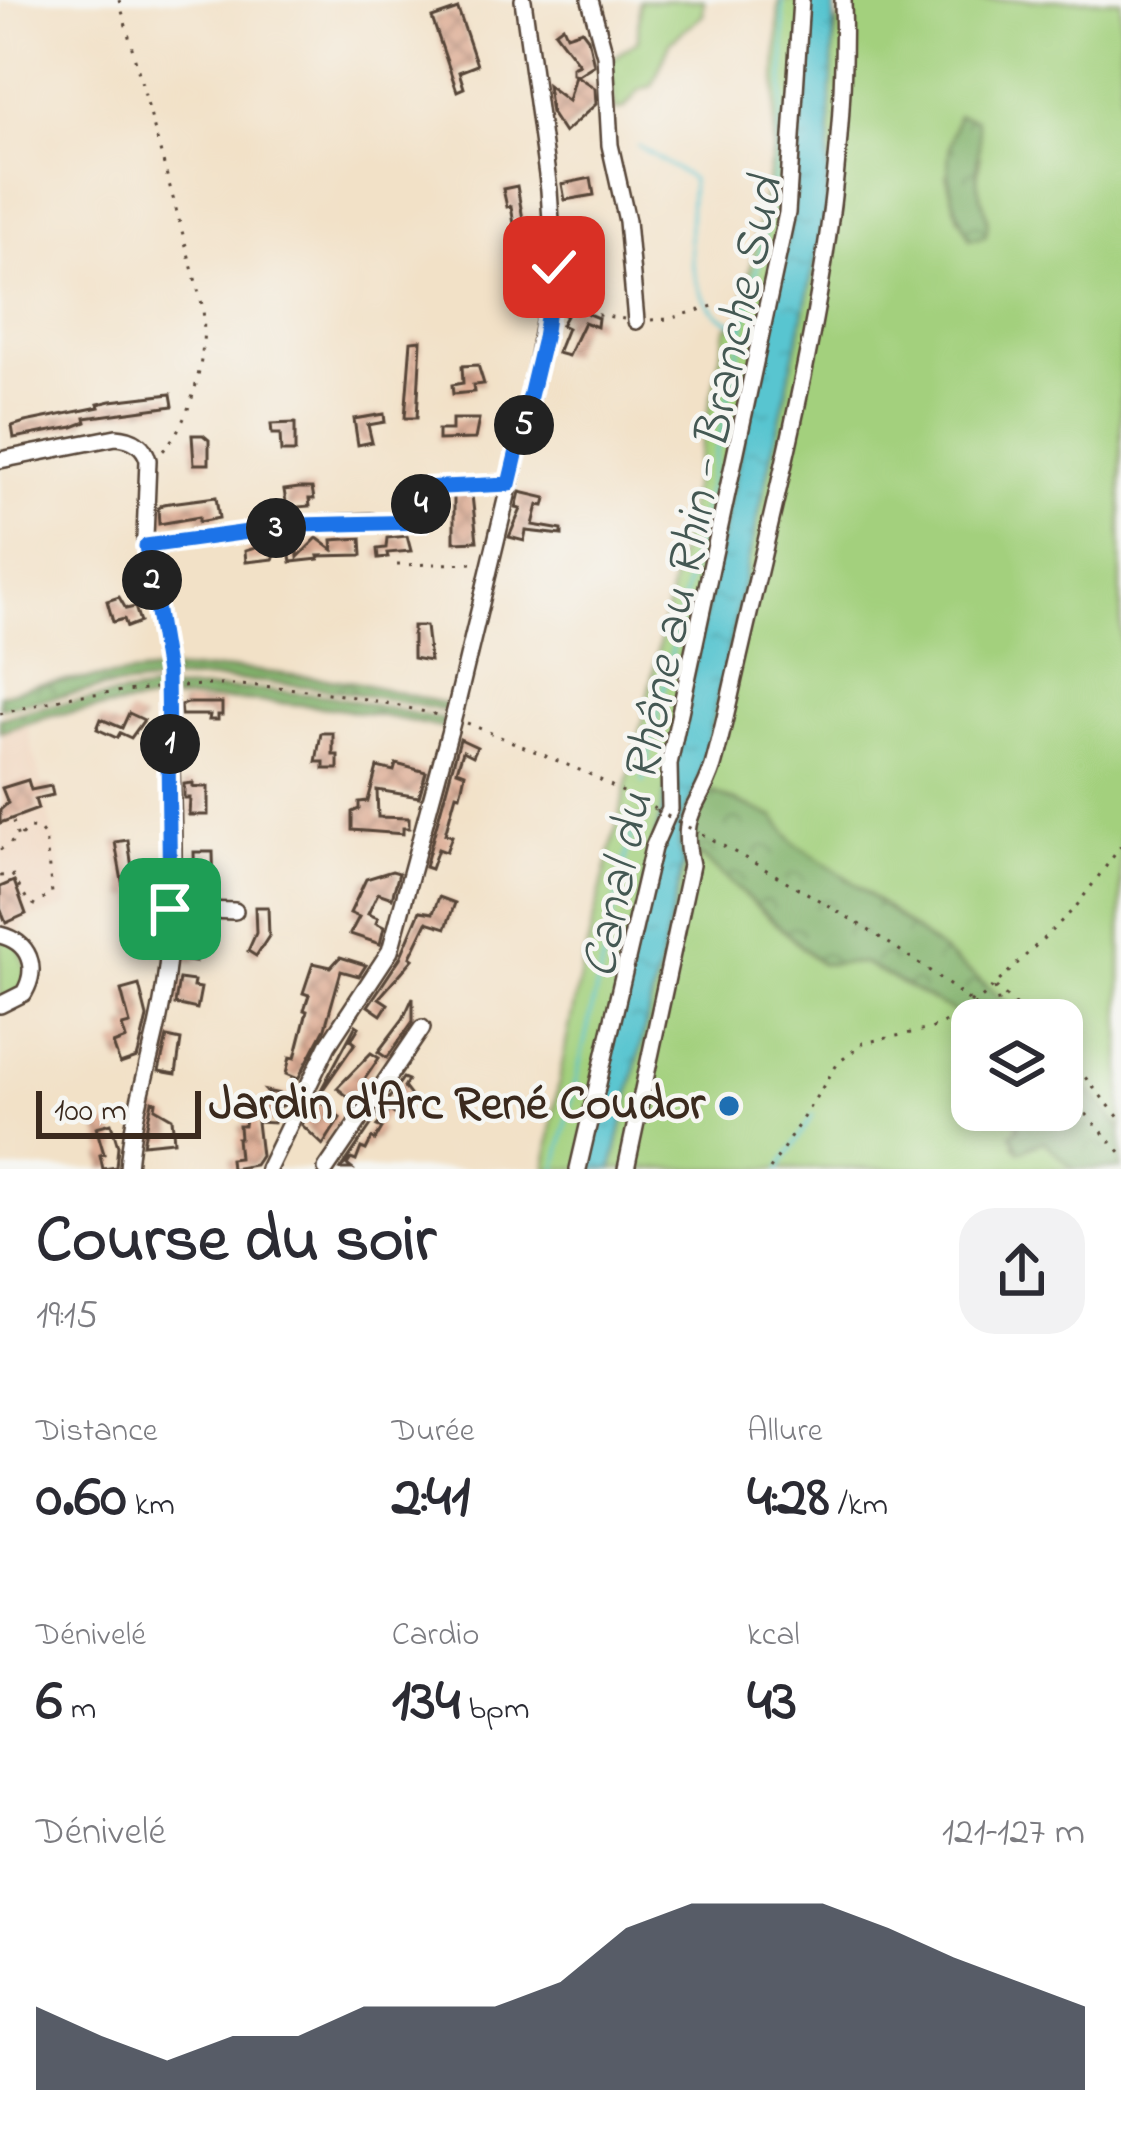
<!DOCTYPE html>
<html lang="fr">
<head>
<meta charset="utf-8">
<style>
	body { margin:0; font-family:"Indie Flower",sans-serif; background:#f2f2f3; color:#2b2b33; height:100vh; display:flex; flex-direction:column; font-size:45px; white-space:nowrap }
	* { box-sizing:border-box; margin:0 }
	p { font-size:39px; color:#7c7c81 }
	.icon { flex:none; width:66px; height:66px; fill:none; stroke:currentColor; stroke-width:2; stroke-linecap:round; stroke-linejoin:round }
	.map { position:relative; height:1169px; overflow:hidden }
	.panel { display:flex; flex-direction:column; background:#fff; flex:1 }
	.panel>* { flex:none }
	.tools { position:absolute; left:951px; top:999px; display:grid; gap:24px }
	.tools a { display:grid; place-items:center; width:132px; height:132px; border-radius:24px; background:#fff; box-shadow:0 6px 18px #0003; font-size:60px }
	.scale { position:absolute; left:36px; bottom:30px; width:165px; box-sizing:border-box; padding-left:12px; border:6px solid #3b2a1e; border-top:0; font-size:33px; line-height:42px; white-space:nowrap; color:#3b2a1e; -webkit-text-stroke:9px #f6f6f2; paint-order:stroke }
	.pin { position:absolute; display:grid; place-items:center; width:102px; height:102px; color:#fff; margin:-51px; border-radius:24px; box-shadow:0 6px 18px #0006 }
	.km { position:absolute; width:60px; height:60px; margin:-30px; border-radius:50%; background:#222; color:#fff; font-size:33px; line-height:60px; text-align:center }
	.round { display:grid; place-items:center; flex:none; width:126px; height:126px; border-radius:36px; background:#f2f2f3 }
	.headline { display:flex; align-items:center; justify-content:space-between; height:204px; padding:0 36px }
	h1 { font-size:66px; font-weight:700; line-height:90px }
	.figures { display:grid; grid-template-columns:repeat(3,1fr); gap:18px; height:204px; padding:12px 36px }
	.figures div { display:grid; align-content:center }
	.figures b { font-size:60px; font-weight:700 }
	.figures small { font-size:33px; font-weight:400 }
	.figures p { font-size:33px }
	.chart { height:336px; padding:24px 36px }
	.chart p { display:flex; justify-content:space-between }
	.chart svg { width:100%; height:216px; margin-top:12px; fill:#111827; opacity:.7 }
	.map>svg:first-child { display:block }
</style>
</head>
<body>
<div class="map">
<svg width="1121" height="1169" viewBox="0 0 1121 1169">
	<defs>
		<pattern id="forest-crowns" width="20" height="18" patternUnits="userSpaceOnUse" patternTransform="scale(3)"><rect width="20" height="18" fill="#82b26c"/><path d="M2 6a3 3 0 1 1 6 0M12 15a3 3 0 1 1 6 0" fill="none" stroke="#6c9158"/></pattern>
		<pattern id="water-ripples" width="26" height="14" patternUnits="userSpaceOnUse" patternTransform="scale(3)"><rect width="26" height="14" fill="#59c5d0"/><path d="M2 4q2-2 4 0t4 0M15 11q2-2 4 0t4 0" fill="none" stroke="#4ea9b2"/></pattern>
		<pattern id="building-cross-hatch" width="8" height="8" patternUnits="userSpaceOnUse" patternTransform="scale(3)"><rect width="8" height="8" fill="#deae96"/><path d="M0 0l8 8M0 8l8-8" fill="none" stroke="#b58e7a"/></pattern>
	</defs>
	<rect width="100%" height="100%" fill="#f6f6f2"/>
	<filter id="ink" filterUnits="userSpaceOnUse"><feTurbulence type="fractalNoise" baseFrequency=".00833" numOctaves="2"/><feDisplacementMap in="SourceGraphic" scale="24" xChannelSelector="R" yChannelSelector="G"/><feConvolveMatrix kernelMatrix="1 2 1 2 8 2 1 2 1" color-interpolation-filters="sRGB"/></filter>
	<filter id="wash" filterUnits="userSpaceOnUse"><feTurbulence type="fractalNoise" baseFrequency=".004" numOctaves="4" result="noise"/><feDisplacementMap in="SourceGraphic" scale="48" xChannelSelector="R" yChannelSelector="G"/><feGaussianBlur stdDeviation="2.7" result="paint"/><feColorMatrix in="noise" values="0 0 0 0 0 0 0 0 0 0 0 0 0 0 0 0 0 1.4 0 .05"/><feComposite in="paint" operator="in"/></filter>
	<g filter="url(#wash)">
		<rect width="100%" height="100%" fill="#f2e1c7"/>
		<path fill="#f1d5bd" d="M 27,724 L 70,906 L 25,920 L 18,936 L 0,932 L 0,732 Z"/>
		<g fill="#a3d07d" stroke="#6f7d4e" stroke-width="3" fill-rule="evenodd">
			<path d="M 704,0 L 703,15 L 671,41 L 652,86 L 639,90 L 624,109 L 615,110 L 609,61 L 638,40 L 639,1 Z"/>
			<path d="M 779,0 L 804,0 L 807,36 L 792,216 L 583,1169 L 546,1169 C 563,1024 604,881 638,739 C 670,602 696,463 727,326 L 739,326 L 774,147 Z"/>
			<path d="M 854,0 L 1121,0 L 1121,1129 L 1062,1059 L 1062,1020 L 1024,1020 L 985,984 L 847,878 L 794,843 L 774,817 L 698,786 L 837,24 ZM 980,158 L 977,179 L 958,217 L 946,175 Z"/>
			<path d="M 701,856 L 820,964 L 863,963 L 963,1017 L 972,1034 L 972,1110 L 1010,1110 L 1019,1127 L 1014,1145 L 1019,1150 L 1044,1141 L 1074,1169 L 612,1169 L 683,865 Z"/>
			<path d="M 0,935 L 18,941 L 30,983 L 0,1005 Z"/>
		</g>
		<g fill="url(#forest-crowns)" stroke="#5e6e45" stroke-width="3">
			<path d="M 958,115 L 976,119 C 983,140 976,158 977,179 C 979,200 993,215 985,237 L 970,239 C 947,195 941,163 958,115 Z"/>
			<path d="M 238,669 L 354,682 L 450,705 L 449,712 C 357,692 268,676 173,680 L 171,671 Z"/>
			<path d="M 162,671 L 163,682 L 96,689 L 0,708 L 0,695 L 37,684 Z"/>
			<path d="M 162,689 L 163,700 L 52,715 L 0,732 L 0,718 L 46,706 Z"/>
			<path d="M 249,689 L 330,696 L 445,720 L 442,728 C 352,707 263,698 172,700 L 171,690 Z"/>
			<path d="M 698,786 L 774,817 L 794,843 L 847,878 L 985,984 L 1024,1020 L 972,1020 L 972,1034 L 963,1017 L 864,963 L 821,964 L 702,856 L 684,865 C 674,835 682,813 698,786 Z"/>
			<path d="M 1062,1059 L 1121,1129 L 1121,1169 L 1074,1169 L 1044,1141 L 1020,1151 L 1011,1134 L 1019,1127 L 1010,1110 L 1062,1110 Z"/>
		</g>
		<path fill="url(#water-ripples)" stroke="#4a7877" stroke-width="3" d="M 804,0 L 835,0 L 826,213 L 698,786 C 682,813 674,835 683,865 L 612,1169 L 583,1169 L 792,216 L 807,36 Z"/>
		<g fill="none" stroke-linecap="round" stroke-linejoin="round">
			<g stroke="#59c5d0" stroke-width="3">
				<path d="M 638,146 L 692,179 C 689,230 680,312 744,326"/>
				<path d="M 643,782 C 672,651 701,520 730,389 C 758,264 793,129 782,0"/>
				<path d="M 556,1169 L 635,817"/>
				<path d="M 779,1169 L 813,1115"/>
			</g>
		</g>
		<g id="blocks">
			<g fill="url(#building-cross-hatch)">
				<path d="M 458,9 L 477,65 L 459,72 L 464,88 L 457,91 L 432,18 Z"/>
				<path d="M 563,26 L 567,35 L 582,30 L 588,38 L 594,65 L 578,75 L 572,74 L 572,67 L 579,64 L 555,32 Z"/>
				<path d="M 575,75 L 595,88 L 596,104 L 564,133 L 551,113 L 547,85 L 568,101 Z"/>
				<path d="M 591,178 L 594,195 L 565,200 L 562,184 Z"/>
				<path d="M 517,186 L 523,219 L 531,218 L 532,226 L 528,227 L 529,234 L 520,236 L 516,236 L 511,206 L 507,207 L 503,189 Z"/>
				<path d="M 572,226 L 583,226 L 585,258 L 565,258 L 564,239 L 573,239 Z"/>
				<path d="M 566,274 L 583,276 L 588,314 L 598,318 L 597,327 L 584,322 L 568,356 L 557,353 L 567,328 L 561,325 L 566,316 L 562,314 L 565,307 L 570,307 L 565,307 Z"/>
				<path d="M 421,340 L 417,418 L 405,418 L 411,341 Z"/>
				<path d="M 478,365 L 484,384 L 473,385 L 474,392 L 453,394 L 452,385 L 463,383 L 462,366 Z"/>
				<path d="M 171,394 L 173,406 L 85,418 L 86,422 L 73,427 L 14,438 L 12,426 L 25,422 L 99,407 L 98,404 L 111,401 Z"/>
				<path d="M 384,414 L 385,422 L 368,425 L 372,442 L 358,445 L 354,419 Z"/>
				<path d="M 452,419 L 479,419 L 475,439 L 438,440 L 438,430 L 452,430 Z"/>
				<path d="M 295,423 L 295,452 L 281,452 L 280,434 L 272,434 L 271,424 Z"/>
				<path d="M 192,435 L 203,435 L 209,440 L 209,464 L 194,464 Z"/>
				<path d="M 299,488 L 312,488 L 314,499 L 309,499 L 310,506 L 287,508 L 284,490 Z"/>
				<path d="M 467,488 L 468,495 L 472,495 L 477,541 L 454,542 L 454,489 Z"/>
				<path d="M 520,492 L 546,498 L 544,506 L 538,505 L 533,525 L 562,530 L 562,535 L 526,531 L 524,541 L 509,537 L 521,509 L 516,508 Z"/>
				<path d="M 216,497 L 219,518 L 199,522 L 199,517 L 159,524 L 158,508 L 163,504 Z"/>
				<path d="M 407,536 L 411,551 L 387,553 L 388,557 L 378,558 L 377,549 L 386,548 L 387,538 Z"/>
				<path d="M 317,538 L 333,550 L 332,540 L 361,538 L 362,555 L 318,556 L 319,559 L 291,562 L 288,545 L 297,543 L 298,557 Z"/>
				<path d="M 275,542 L 275,546 L 283,545 L 273,559 L 246,562 L 245,551 Z"/>
				<path d="M 119,597 L 126,609 L 135,607 L 140,622 L 127,627 L 124,619 L 113,622 L 107,601 Z"/>
				<path d="M 413,626 L 426,626 L 430,661 L 413,658 Z"/>
				<path d="M 188,703 L 222,703 L 222,715 L 218,715 L 218,720 L 209,720 L 210,715 L 181,715 L 180,705 Z"/>
				<path d="M 129,713 L 144,720 L 131,738 L 120,733 L 117,738 L 97,729 L 101,719 L 122,728 Z"/>
				<path d="M 321,733 L 333,733 L 333,755 L 338,755 L 338,769 L 324,769 L 324,762 L 316,762 Z"/>
				<path d="M 460,739 L 477,747 L 473,756 L 463,751 L 457,770 L 465,773 L 462,787 L 460,795 L 456,794 L 445,834 L 452,836 L 446,852 L 438,849 L 431,869 L 425,867 Z"/>
				<path d="M 396,764 L 426,772 L 419,797 L 377,790 L 378,817 L 409,818 L 409,828 L 403,828 L 403,834 L 352,830 L 352,812 L 359,809 L 359,802 L 368,801 L 377,767 L 394,771 Z"/>
				<path d="M 28,780 L 31,790 L 51,786 L 53,795 L 35,799 L 38,809 L 0,823 L 0,810 L 8,803 L 2,788 Z"/>
				<path d="M 193,783 L 193,787 L 208,787 L 208,815 L 189,815 L 190,798 L 184,798 L 184,784 Z"/>
				<path d="M 128,840 L 136,896 L 125,898 L 115,842 Z"/>
				<path d="M 194,852 L 213,852 L 214,890 L 200,897 L 195,887 Z"/>
				<path d="M 392,871 L 399,873 L 392,898 L 378,893 L 368,914 L 378,918 L 376,923 L 384,927 L 380,944 L 350,934 L 359,917 L 350,913 L 366,879 Z"/>
				<path d="M 14,881 L 26,914 L 6,923 L 0,908 L 0,887 Z"/>
				<path d="M 156,893 L 158,930 L 144,933 L 134,898 Z"/>
				<path d="M 439,897 L 455,903 L 446,928 L 427,922 L 410,957 L 413,959 L 379,998 L 388,1004 L 381,1015 L 368,1006 L 400,958 L 420,911 L 433,913 Z"/>
				<path d="M 255,907 L 268,907 L 269,936 L 256,956 L 248,951 L 256,933 Z"/>
				<path d="M 184,921 L 184,934 L 205,937 L 201,956 L 196,955 L 195,962 L 180,960 Z"/>
				<path d="M 340,957 L 366,965 L 359,976 L 341,971 L 325,1028 L 298,1079 L 286,1074 L 290,1057 L 295,1058 L 307,1011 L 304,1010 L 309,995 L 303,993 L 313,963 L 331,967 Z"/>
				<path d="M 179,979 L 194,981 L 193,987 L 201,988 L 197,1009 L 175,1004 Z"/>
				<path d="M 139,985 L 147,1017 L 139,1051 L 137,1058 L 120,1064 L 113,1044 L 126,1039 L 122,1026 L 130,1024 L 121,990 Z"/>
				<path d="M 413,997 L 413,1021 L 387,1058 L 378,1052 L 403,1019 Z"/>
				<path d="M 356,1025 L 359,1027 L 351,1040 L 355,1043 L 317,1098 L 340,1118 L 323,1145 L 302,1125 Z"/>
				<path d="M 167,1037 L 181,1040 L 176,1074 L 159,1071 Z"/>
				<path d="M 371,1053 L 379,1058 L 362,1083 L 367,1087 L 356,1103 L 337,1088 Z"/>
				<path d="M 403,1078 L 408,1080 L 404,1087 L 411,1096 L 402,1111 L 396,1115 L 390,1111 L 377,1126 L 382,1128 L 375,1140 L 372,1138 L 366,1150 L 361,1148 L 356,1161 L 351,1159 L 347,1165 L 352,1169 L 341,1169 Z"/>
				<path d="M 266,1091 L 290,1096 L 286,1105 L 276,1107 L 274,1123 L 257,1122 L 261,1156 L 255,1165 L 231,1169 L 230,1159 L 239,1158 L 237,1138 L 240,1138 L 239,1126 L 244,1126 L 247,1102 L 271,1102 L 272,1097 Z"/>
				<path d="M 152,1101 L 156,1102 L 155,1108 L 172,1118 L 174,1141 L 143,1144 Z"/>
				<path d="M 111,1123 L 118,1146 L 116,1167 L 103,1169 L 100,1155 L 104,1154 L 96,1127 Z"/>
			</g>
		</g>
	</g>
	<g filter="url(#ink)">
		<use href="#blocks" fill-opacity="0" stroke="#564537" stroke-width="3"/>
		<g fill="none" stroke-linecap="round" stroke-linejoin="round">
			<g stroke="#564537" stroke-width="20">
				<g id="minor">
					<path d="M 590,0 L 605,55 L 610,145 L 627,221 L 636,321"/>
					<path d="M 0,460 L 116,437 C 131,438 144,444 148,460 L 145,538 L 167,673"/>
					<path d="M 146,546 L 299,525 L 371,521"/>
					<path d="M 456,707 L 530,400 L 554,267 L 549,190 L 523,0"/>
					<path d="M 170,909 L 235,911"/>
					<path d="M 0,935 C 29,942 39,967 24,993 L 0,1005"/>
					<path d="M 128,1169 C 132,1110 154,1054 163,996 C 179,899 172,796 168,698"/>
					<path d="M 268,1169 L 328,1045 L 390,951 L 450,730"/>
					<path d="M 326,1169 L 422,1028"/>
					<path d="M 578,1169 L 653,848 L 670,809 L 669,764 L 787,213 L 801,0"/>
					<path d="M 626,1169 L 691,865 C 679,810 698,812 713,766 C 719,745 724,722 729,701 C 780,470 850,237 843,0"/>
				</g>
			</g>
			<g stroke="#564537" stroke-width="3" stroke-dasharray="3 9" stroke-linecap="butt">
				<path d="M 119,0 L 203,308 C 207,355 194,419 160,454"/>
				<path d="M 562,309 L 624,319"/>
				<path d="M 651,320 L 669,319 L 713,306 L 752,316"/>
				<path d="M 384,524 L 422,522 L 421,489 L 496,485"/>
				<path d="M 397,565 L 475,563"/>
				<path d="M 183,686 C 270,681 356,694 441,716"/>
				<path d="M 0,714 L 73,696 L 156,688"/>
				<path d="M 467,723 L 589,774 L 655,809"/>
				<path d="M 702,834 C 795,886 886,935 970,1001"/>
				<path d="M 0,850 L 18,838 L 12,818"/>
				<path d="M 0,876 L 12,875 L 28,901 L 35,905 L 52,893 L 45,836 L 39,829 L 30,828 L 18,838"/>
				<path d="M 996,987 L 1031,1020"/>
				<path d="M 995,988 L 1002,1020"/>
				<path d="M 978,1008 L 991,1020"/>
				<path d="M 1062,1050 L 1121,1120"/>
				<path d="M 1062,1087 L 1121,1153"/>
				<path d="M 770,1169 L 838,1063 L 863,1043 L 930,1029 L 965,1014 L 1075,908 L 1121,846"/>
			</g>
			<use href="#minor" stroke="#fff" stroke-width="15"/>
			<g stroke="#564537" stroke-width="20" stroke-linecap="butt">
				<g id="minor-bridge">
					<path d="M 167,673 L 168,698"/>
					<path d="M 450,730 L 456,707"/>
				</g>
			</g>
			<g stroke="#564537" stroke-width="3" stroke-dasharray="3 9" stroke-linecap="butt">
				<path d="M 656,810 L 699,833"/>
				<path d="M 970,1001 L 978,1008"/>
			</g>
			<use href="#minor-bridge" stroke="#fff" stroke-width="15"/>
		</g>
	</g>
	<g fill="none" stroke-linecap="round" stroke-linejoin="round" filter="url(#ink)">
		<g stroke="#fff" stroke-width="24">
			<path id="route" d="M 170,909 L 167,673 L 146,546 L 299,525 L 422,522 L 421,488 L 509,484 L 544,338 L 554,267"/>
		</g>
		<use href="#route" stroke="#1a73e8" stroke-width="15"/>
	</g>
	<circle fill="#1f6fb2" stroke="#f6f6f2" stroke-width="4.5" cx="729" cy="1106" r="12"/>
	<g text-anchor="middle" dominant-baseline="central" stroke-width="9" stroke-linejoin="round" paint-order="stroke">
		<g font-size="48" font-weight="bold" fill="#3b2a1e" stroke="#f6f6f2" text-anchor="end">
			<text x="705" y="1106">Jardin d'Arc René Coudor</text>
		</g>
		<g font-size="51" font-style="italic" fill="#445853" stroke="#f6f6f2">
			<text transform="translate(685 578) rotate(-78)">Canal du Rhône au Rhin - Branche Sud</text>
		</g>
	</g>
</svg>
<div class="tools">
<a><svg class="icon" aria-label="layers" viewBox="0 0 24 24"><path d="M12 4l9 5-9 5-9-5zM3 14l9 5 9-5"/></svg></a>
</div>
<div class="scale">100 m</div>
<div class="pin" style="left:170px;top:909px;background:#1e9e55"><svg class="icon" aria-label="arrive" viewBox="0 0 24 24"><path d="M6 21V4h12l-3 4 3 4H6"/></svg></div>
<div class="pin" style="left:554px;top:267px;background:#d93025"><svg class="icon" aria-label="check" viewBox="0 0 24 24"><path d="M5 12l5 5 9-10"/></svg></div>
<b class="km" style="left:170px;top:744px">1</b>
<b class="km" style="left:152px;top:580px">2</b>
<b class="km" style="left:276px;top:528px">3</b>
<b class="km" style="left:421px;top:504px">4</b>
<b class="km" style="left:524px;top:425px">5</b>
</div>
<section class="panel">
<div class="headline"><div><h1>Course du soir</h1><p>19:15</p></div><a class="round"><svg class="icon" aria-label="share" viewBox="0 0 24 24"><path d="M12 15V3M7 8l5-5 5 5M5 13v7h14v-7"/></svg></a></div>
<div class="figures">
<div><p>Distance</p><b>0.60<small> km</small></b></div>
<div><p>Durée</p><b>2:41</b></div>
<div><p>Allure</p><b>4:28<small> /km</small></b></div>
</div>
<div class="figures">
<div><p>Dénivelé</p><b>6<small> m</small></b></div>
<div><p>Cardio</p><b>134<small> bpm</small></b></div>
<div><p>kcal</p><b>43</b></div>
</div>
<div class="chart"><p><span>Dénivelé</span>121–127 m</p>
<svg viewBox="0 0 160 44" preserveAspectRatio="none"><path d="M0 44V27L10 33L20 38L30 33L40 33L50 27L60 27L70 27L80 22L90 11L100 6L110 6L120 6L130 11L140 17L150 22L160 27V44z"/></svg>
</div>
</section>
</body>
</html>
